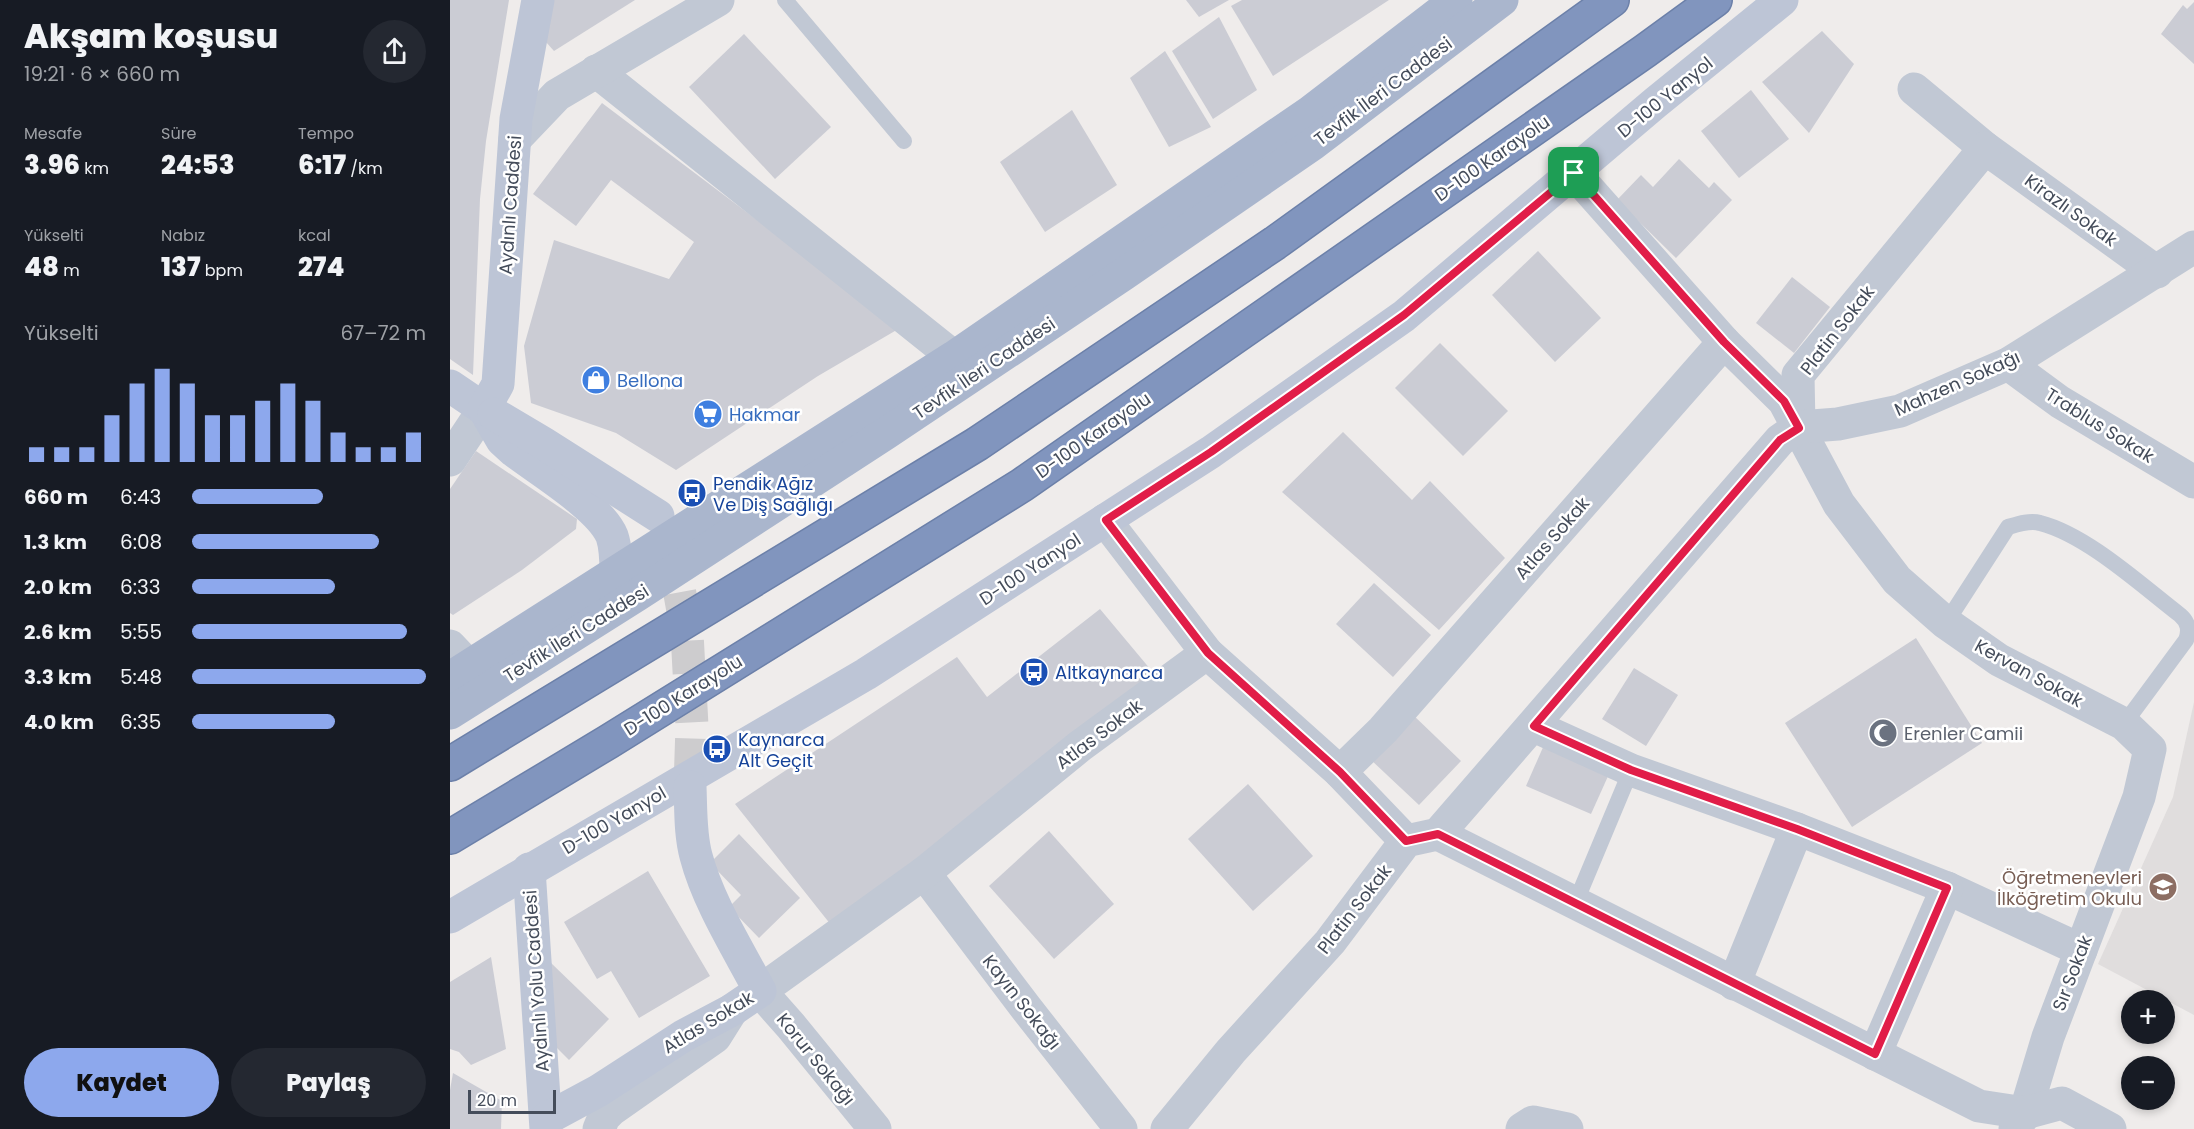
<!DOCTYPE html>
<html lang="tr">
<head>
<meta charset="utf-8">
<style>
	body { margin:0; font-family:Poppins,sans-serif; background:#242831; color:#f1f3f6; height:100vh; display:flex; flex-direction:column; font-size:22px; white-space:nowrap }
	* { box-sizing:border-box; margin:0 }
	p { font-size:20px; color:#9ea1a6 }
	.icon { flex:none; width:33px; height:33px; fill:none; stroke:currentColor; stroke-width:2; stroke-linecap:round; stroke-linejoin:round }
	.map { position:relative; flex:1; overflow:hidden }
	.side { display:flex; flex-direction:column; background:#171b24; width:450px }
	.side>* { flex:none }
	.fabs { position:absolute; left:1671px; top:990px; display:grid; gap:12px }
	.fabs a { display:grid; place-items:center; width:54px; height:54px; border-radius:50%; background:#171b24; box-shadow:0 3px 9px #0003; font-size:30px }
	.scale { position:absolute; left:18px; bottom:15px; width:88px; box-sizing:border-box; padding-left:6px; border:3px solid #444c5a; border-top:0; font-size:16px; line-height:21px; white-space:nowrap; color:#444c5a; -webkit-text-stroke:4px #fff; paint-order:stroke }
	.pin { position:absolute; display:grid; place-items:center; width:51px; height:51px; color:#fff; margin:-26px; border-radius:12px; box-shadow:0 3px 9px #0006 }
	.round { display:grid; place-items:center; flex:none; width:63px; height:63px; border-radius:32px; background:#242831 }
	.head { display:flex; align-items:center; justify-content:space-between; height:102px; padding:0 24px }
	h1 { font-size:33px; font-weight:800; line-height:45px }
	.figures { display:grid; grid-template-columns:repeat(3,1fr); gap:9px; height:102px; padding:6px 24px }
	.figures div { display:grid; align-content:center }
	.figures b { font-size:26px; font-weight:800 }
	.figures small { font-size:16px; font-weight:400 }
	.figures p { font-size:16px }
	.chart { height:168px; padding:12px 24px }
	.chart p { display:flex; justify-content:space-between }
	.chart svg { width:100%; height:108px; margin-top:6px; stroke:#8da8ed; stroke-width:6 }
	.action { display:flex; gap:12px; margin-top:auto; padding:12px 24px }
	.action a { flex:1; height:69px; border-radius:36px; background:#8da8ed; color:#111; font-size:24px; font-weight:800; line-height:69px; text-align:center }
	.action a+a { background:#242831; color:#f1f3f6 }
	ul { padding:0 24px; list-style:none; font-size:20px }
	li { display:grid; grid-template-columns:96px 72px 1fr; align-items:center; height:45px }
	li i { height:15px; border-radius:8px; background:#8da8ed }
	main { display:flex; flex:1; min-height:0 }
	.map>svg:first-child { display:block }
</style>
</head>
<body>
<main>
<section class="side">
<div class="head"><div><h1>Akşam koşusu</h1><p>19:21 · 6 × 660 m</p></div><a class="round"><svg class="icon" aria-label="share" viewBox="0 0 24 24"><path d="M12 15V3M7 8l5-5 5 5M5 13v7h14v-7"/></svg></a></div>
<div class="figures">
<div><p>Mesafe</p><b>3.96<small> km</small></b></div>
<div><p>Süre</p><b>24:53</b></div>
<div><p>Tempo</p><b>6:17<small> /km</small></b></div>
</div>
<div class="figures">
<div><p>Yükselti</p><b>48<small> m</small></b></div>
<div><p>Nabız</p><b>137<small> bpm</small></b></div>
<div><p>kcal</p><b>274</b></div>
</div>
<div class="chart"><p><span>Yükselti</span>67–72 m</p>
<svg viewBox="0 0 160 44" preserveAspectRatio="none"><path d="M5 44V38M15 44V38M25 44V38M35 44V25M45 44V12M55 44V6M65 44V12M75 44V25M85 44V25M95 44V19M105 44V12M115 44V19M125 44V32M135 44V38M145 44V38M155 44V32"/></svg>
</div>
<ul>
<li><b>660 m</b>6:43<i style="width:56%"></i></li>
<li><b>1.3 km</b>6:08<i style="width:80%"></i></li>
<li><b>2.0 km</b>6:33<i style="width:61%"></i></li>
<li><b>2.6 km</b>5:55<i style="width:92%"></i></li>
<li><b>3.3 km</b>5:48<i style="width:100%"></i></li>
<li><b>4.0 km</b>6:35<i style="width:61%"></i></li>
</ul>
<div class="action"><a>Kaydet</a><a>Paylaş</a></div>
</section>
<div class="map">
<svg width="1744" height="1129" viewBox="0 0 1744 1129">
	<rect width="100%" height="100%" fill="#efeceb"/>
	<path fill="#e0dddd" d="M 1744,702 L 1744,1015 L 1648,964 L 1723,797 Z"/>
	<g fill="#cbccd4">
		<path d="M 0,0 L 59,0 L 36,141 L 30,199 L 23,375 L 0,359 Z"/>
		<path d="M 96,0 L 185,0 L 104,51 L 88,33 Z"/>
		<path d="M 736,0 L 779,0 L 749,17 Z"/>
		<path d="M 792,0 L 939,0 L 823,76 L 781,6 Z"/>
		<path d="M 1744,2 L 1744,64 L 1711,34 L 1733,5 L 1737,9 Z"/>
		<path d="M 769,17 L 807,90 L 763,119 L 722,51 Z"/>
		<path d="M 1372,31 L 1404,64 L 1359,133 L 1312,82 Z"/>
		<path d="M 294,34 L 381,127 L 325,179 L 239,87 Z"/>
		<path d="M 715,51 L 761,127 L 719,147 L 680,78 Z"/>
		<path d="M 1301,90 L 1339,139 L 1289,178 L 1251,131 Z"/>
		<path d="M 152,103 L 450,328 L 368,376 L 226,470 L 166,433 L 81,403 L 74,346 L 104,240 L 219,279 L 244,242 L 161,180 L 126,226 L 83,194 Z"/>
		<path d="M 622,110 L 667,185 L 595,232 L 550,162 Z"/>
		<path d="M 1229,159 L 1259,188 L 1264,182 L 1282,200 L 1226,258 L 1167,200 L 1191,175 L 1203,187 Z"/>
		<path d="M 1088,251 L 1151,318 L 1105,362 L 1042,295 Z"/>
		<path d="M 1342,277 L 1380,307 L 1344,353 L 1306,323 Z"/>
		<path d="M 990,343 L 1058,411 L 1013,456 L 945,388 Z"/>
		<path d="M 893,432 L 962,500 L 980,481 L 1055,558 L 989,630 L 832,492 Z"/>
		<path d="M 26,451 L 127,519 L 126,529 L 72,570 L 3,615 L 0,613 L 0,489 Z"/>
		<path d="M 924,583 L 981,635 L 943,677 L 886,624 Z"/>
		<path d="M 650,609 L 706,676 L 385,930 L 285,804 L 507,657 L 537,697 Z"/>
		<path d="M 1466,638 L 1532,743 L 1402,827 L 1335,723 Z"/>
		<path d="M 1184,668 L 1228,695 L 1196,746 L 1152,719 Z"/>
		<path d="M 961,713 L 1011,761 L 969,805 L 919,758 Z"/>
		<path d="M 1094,745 L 1159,774 L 1141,814 L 1076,786 Z"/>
		<path d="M 798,784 L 863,856 L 803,911 L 738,839 Z"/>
		<path d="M 599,831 L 664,904 L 604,959 L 539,886 Z"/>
		<path d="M 289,834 L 350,898 L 309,938 L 279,907 L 291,895 L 260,863 Z"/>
		<path d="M 198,871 L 260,976 L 189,1018 L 161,971 L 147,979 L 114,922 Z"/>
		<path d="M 41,957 L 56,1049 L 21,1065 L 9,1052 L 0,1049 L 0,982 Z"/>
		<path d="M 100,962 L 159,1019 L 119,1060 L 101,1042 Z"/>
		<path d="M 3,1073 L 52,1101 L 51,1129 L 0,1129 L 0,1090 Z"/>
	</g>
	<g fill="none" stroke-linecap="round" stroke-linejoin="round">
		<path stroke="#cdccce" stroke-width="33" stroke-dasharray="33 16" stroke-linecap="butt" d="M 221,544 L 237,633 L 242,726 L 240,787"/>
		<g stroke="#6c80a9" stroke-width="36">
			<g id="highway">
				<path d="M 0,764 L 527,444 L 825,243 L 1162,0"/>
				<path d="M 0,837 L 158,742 L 572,485 L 1195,51 L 1265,0"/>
			</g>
		</g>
		<g stroke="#c1c8d4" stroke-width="16">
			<path d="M 335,0 L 454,141"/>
			<path d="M 1496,623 L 1558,527 C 1568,524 1580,520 1590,523 C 1637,535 1691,585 1730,615 C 1738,622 1740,630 1736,640 L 1674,724"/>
			<path d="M 1125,904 L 1181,770"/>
		</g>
		<g stroke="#c1c8d4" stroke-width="33">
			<path d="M 146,71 L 504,357"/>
			<path d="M 1464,89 L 1535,148 L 1707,272"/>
			<path d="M 65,139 L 107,95 L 268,0"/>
			<path d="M 1124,173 L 1274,342 L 1334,401 L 1389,504 L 1447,580 L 1496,623 L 1549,660 L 1674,724 L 1700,749 L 1689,797 L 1598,1037 L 1575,1113 L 1565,1129"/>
			<path d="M 1558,364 L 1610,402 L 1744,482"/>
			<path d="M 1349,427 L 1348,375 L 1535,148"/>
			<path d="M 0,460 L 34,409"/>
			<path d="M 655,520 L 757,653"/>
			<path d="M 0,646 L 19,666"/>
			<path d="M 1084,726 L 1181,770 L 1347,829 L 1497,888 L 1631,950"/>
			<path d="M 890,772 L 956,841"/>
			<path d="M 988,834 L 1529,1106 L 1575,1113 L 1612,1103 L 1660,1129"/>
			<path d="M 474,873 L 576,1008 L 671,1129"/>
			<path d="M 1284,984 L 1347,829"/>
			<path d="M 1425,1054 L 1497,888"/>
			<path d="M 149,1129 L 154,1117 L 161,1110 L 265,1037 L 282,1010"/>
			<path d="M 425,1129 L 341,1026 L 310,991 L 474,873 L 630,746 L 757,653 L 890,772 L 933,730 L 1274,342"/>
			<path d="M 717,1129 L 781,1051 L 880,942 L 956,841 L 988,834 L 1330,440 L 1349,427 L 1388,424 L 1450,411 L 1558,364 L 1744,247"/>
			<path d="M 1072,1129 L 1083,1122 L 1117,1129"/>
		</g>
		<g stroke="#bdc5d6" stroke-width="33">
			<path d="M 0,386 L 34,409 L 52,440 L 64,451 C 90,471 150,507 162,536 C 166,548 166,561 166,573"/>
			<path d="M 34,409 L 48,384 L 66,119 L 88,0"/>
			<path d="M 44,414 L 93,443 L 208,516"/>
			<path d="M 79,869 L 96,1129"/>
			<path d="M 0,917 L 416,674 L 761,452 L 954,316 L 1205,103 L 1332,0"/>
			<path d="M 96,1119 L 148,1091 L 233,1036 L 282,1010 L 310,991 C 288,949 258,902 246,856 C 240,834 241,810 240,787"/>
		</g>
		<g stroke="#aab6cd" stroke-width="33">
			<path d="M 0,678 L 504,357 L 860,112 L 1006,0"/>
			<path d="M 0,713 L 187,595 L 435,434 L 674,274 L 863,144 L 1052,0"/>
		</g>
		<use href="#highway" stroke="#8195be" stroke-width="33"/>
	</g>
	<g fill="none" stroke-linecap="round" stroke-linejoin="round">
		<g stroke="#fff" stroke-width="12">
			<path id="route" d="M 1124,173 L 1274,342 L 1334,401 L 1349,428 L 1330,440 L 1084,726 L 1181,770 L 1347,829 L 1497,888 L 1425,1054 L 988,834 L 956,841 L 890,772 L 758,653 L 656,520 L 761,452 L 954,315 Z"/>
		</g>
		<use href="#route" stroke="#e11d48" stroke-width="8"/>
	</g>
	<defs>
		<g id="shop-disc" transform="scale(1.5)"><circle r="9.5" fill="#3f7fe0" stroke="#fff"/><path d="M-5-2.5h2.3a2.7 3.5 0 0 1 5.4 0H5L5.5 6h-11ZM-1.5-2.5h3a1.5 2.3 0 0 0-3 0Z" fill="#fff"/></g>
		<g id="supermarket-disc" transform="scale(1.5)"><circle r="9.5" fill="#3f7fe0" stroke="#fff"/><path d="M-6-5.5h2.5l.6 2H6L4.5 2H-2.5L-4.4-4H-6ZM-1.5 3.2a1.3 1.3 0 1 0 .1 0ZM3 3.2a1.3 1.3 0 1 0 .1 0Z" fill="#fff"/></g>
		<g id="bus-disc" transform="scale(1.5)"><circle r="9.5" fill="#1a4fb4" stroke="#fff"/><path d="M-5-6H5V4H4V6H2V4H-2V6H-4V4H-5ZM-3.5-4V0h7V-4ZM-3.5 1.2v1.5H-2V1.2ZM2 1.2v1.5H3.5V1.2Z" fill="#fff"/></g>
		<g id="mosque-disc" transform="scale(1.5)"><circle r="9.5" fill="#6b7280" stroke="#fff"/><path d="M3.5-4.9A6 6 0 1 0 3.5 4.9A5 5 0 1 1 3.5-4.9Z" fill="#fff"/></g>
		<g id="school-disc" transform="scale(1.5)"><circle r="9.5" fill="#8d6e63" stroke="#fff"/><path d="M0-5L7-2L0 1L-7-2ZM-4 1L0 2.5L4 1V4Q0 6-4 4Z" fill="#fff"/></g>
	</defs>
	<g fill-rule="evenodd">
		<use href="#shop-disc" x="146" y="380"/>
		<use href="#supermarket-disc" x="258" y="414"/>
		<use href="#bus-disc" x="242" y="493"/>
		<use href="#bus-disc" x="584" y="672"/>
		<use href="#mosque-disc" x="1433" y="733"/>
		<use href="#bus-disc" x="267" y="749"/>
		<use href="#school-disc" x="1713" y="887"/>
	</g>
	<g text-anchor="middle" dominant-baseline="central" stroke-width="5" stroke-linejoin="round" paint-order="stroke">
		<g font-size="18" fill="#444c5a" stroke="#fff">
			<text transform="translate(933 91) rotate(-37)">Tevfik İleri Caddesi</text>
			<text transform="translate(1215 97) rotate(-39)">D-100 Yanyol</text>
			<text transform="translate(1042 158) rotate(-35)">D-100 Karayolu</text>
			<text transform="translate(60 205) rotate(-86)">Aydınlı Caddesi</text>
			<text transform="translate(1621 210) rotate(36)">Kirazlı Sokak</text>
			<text transform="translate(1387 330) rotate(-52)">Platin Sokak</text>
			<text transform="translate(534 368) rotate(-34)">Tevfik İleri Caddesi</text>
			<text transform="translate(1507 383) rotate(-24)">Mahzen Sokağı</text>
			<text transform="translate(1650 425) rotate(32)">Trablus Sokak</text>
			<text transform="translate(643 435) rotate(-35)">D-100 Karayolu</text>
			<text transform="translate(1102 538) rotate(-49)">Atlas Sokak</text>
			<text transform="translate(580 569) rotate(-33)">D-100 Yanyol</text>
			<text transform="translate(126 633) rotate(-32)">Tevfik İleri Caddesi</text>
			<text transform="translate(1579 673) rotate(29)">Kervan Sokak</text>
			<text transform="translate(233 695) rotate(-32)">D-100 Karayolu</text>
			<text transform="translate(649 734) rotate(-37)">Atlas Sokak</text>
			<text transform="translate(164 820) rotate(-30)">D-100 Yanyol</text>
			<text transform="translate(904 909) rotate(-52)">Platin Sokak</text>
			<text transform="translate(1622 973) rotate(-69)">Sır Sokak</text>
			<text transform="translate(86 981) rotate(-94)">Aydınlı Yolu Caddesi</text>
			<text transform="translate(572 1002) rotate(52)">Kayın Sokağı</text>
			<text transform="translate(258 1022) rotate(-31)">Atlas Sokak</text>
			<text transform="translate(366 1059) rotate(51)">Korur Sokağı</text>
		</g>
		<g font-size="18" fill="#366cbe" stroke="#fff" text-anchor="start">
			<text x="167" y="380">Bellona</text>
			<text x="279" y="414">Hakmar</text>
		</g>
		<g font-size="18" fill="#164399" stroke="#fff" text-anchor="start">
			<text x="263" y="483">Pendi̇k Ağız<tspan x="263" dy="21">Ve Diş Sağlığı</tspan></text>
			<text x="605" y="672">Altkaynarca</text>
			<text x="288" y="739">Kaynarca<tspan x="288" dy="21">Alt Geçit</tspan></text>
		</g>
		<g font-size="18" fill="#5b616d" stroke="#fff" text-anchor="start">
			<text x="1454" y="733">Erenler Camii</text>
		</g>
		<g font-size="18" fill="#785e54" stroke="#fff" text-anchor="end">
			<text x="1692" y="877">Öğretmenevleri<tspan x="1692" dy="21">İlköğretim Okulu</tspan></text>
		</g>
	</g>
</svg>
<div class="fabs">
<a>+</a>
<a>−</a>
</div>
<div class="scale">20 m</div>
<div class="pin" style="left:1124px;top:173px;background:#1e9e55"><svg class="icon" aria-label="arrive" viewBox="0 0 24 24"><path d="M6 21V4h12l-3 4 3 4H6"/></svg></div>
</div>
</main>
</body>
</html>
